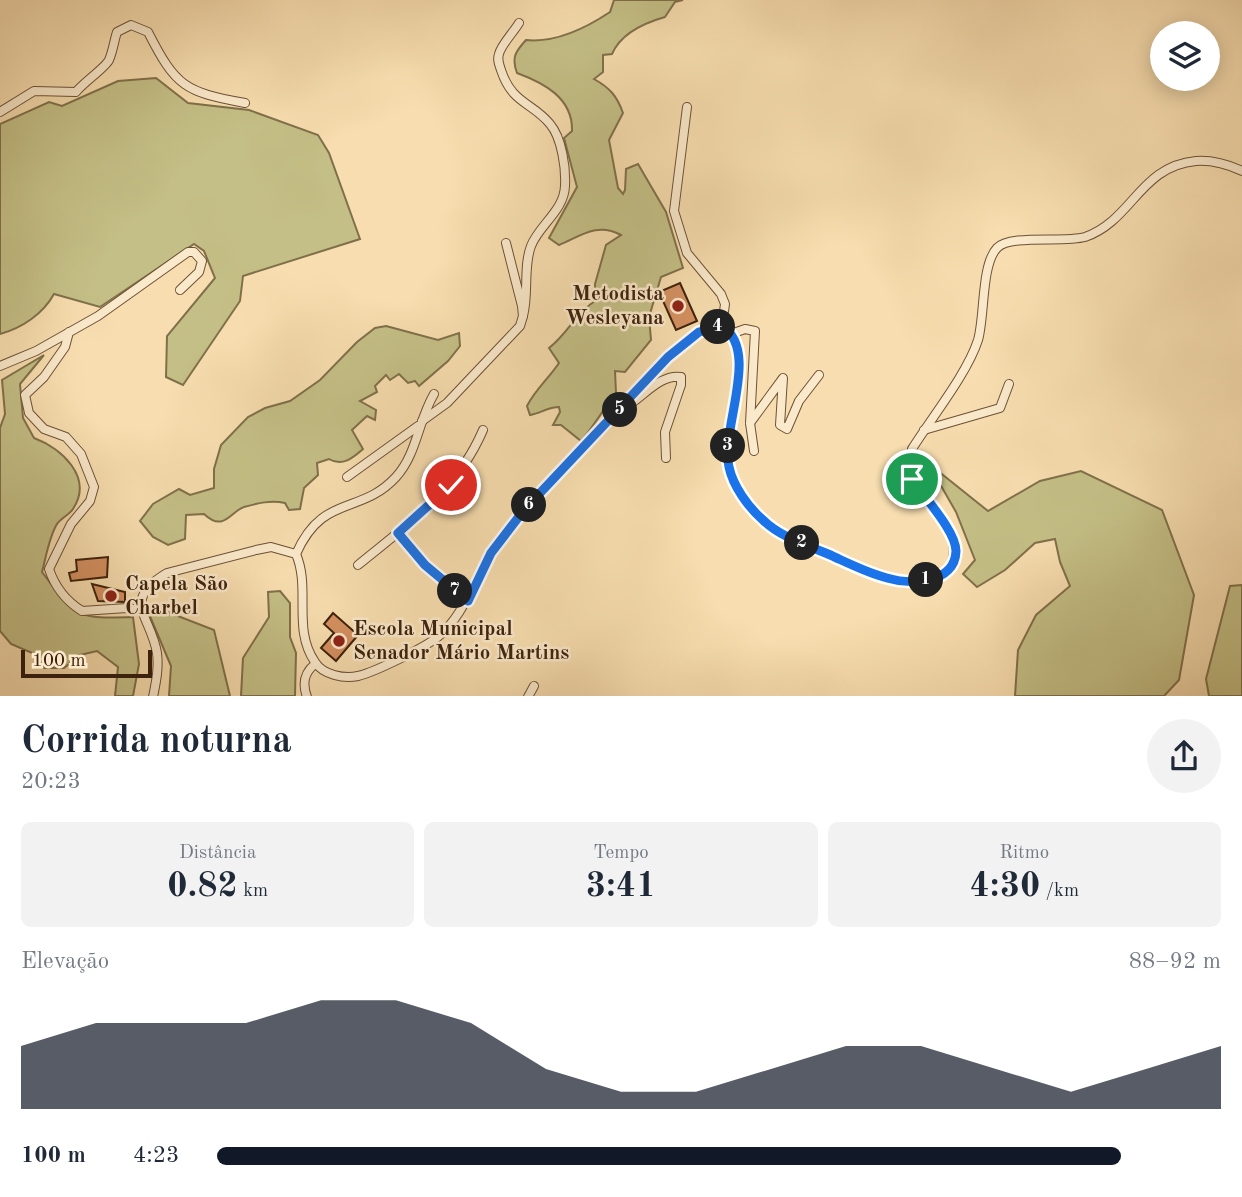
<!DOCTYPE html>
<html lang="pt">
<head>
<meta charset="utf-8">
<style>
	body { margin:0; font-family:"Old Standard TT",serif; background:#f2f2f3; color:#1f2937; height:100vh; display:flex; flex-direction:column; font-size:26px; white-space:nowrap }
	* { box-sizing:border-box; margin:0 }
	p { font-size:23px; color:#747a83 }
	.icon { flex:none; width:38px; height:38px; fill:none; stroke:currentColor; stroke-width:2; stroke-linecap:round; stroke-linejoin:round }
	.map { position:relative; height:696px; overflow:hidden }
	.panel { display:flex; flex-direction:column; background:#fff; flex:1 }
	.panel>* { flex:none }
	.tools { position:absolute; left:1150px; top:21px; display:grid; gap:14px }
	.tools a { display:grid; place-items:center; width:70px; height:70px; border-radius:50%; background:#fff; box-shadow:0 4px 18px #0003; font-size:35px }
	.scale { position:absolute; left:21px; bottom:18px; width:131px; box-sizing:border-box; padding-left:7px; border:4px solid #3d220d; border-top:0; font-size:19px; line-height:24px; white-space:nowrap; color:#3d220d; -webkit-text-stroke:5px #fae9cb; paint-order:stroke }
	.pin { position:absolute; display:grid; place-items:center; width:60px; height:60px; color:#fff; margin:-30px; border:4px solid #fff; border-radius:50%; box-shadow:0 2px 7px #0007 }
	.km { position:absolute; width:35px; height:35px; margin:-18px; border-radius:50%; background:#222; color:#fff; font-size:19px; line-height:35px; text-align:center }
	.round { display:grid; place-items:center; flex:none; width:74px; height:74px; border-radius:37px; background:#f2f2f3 }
	.overview { display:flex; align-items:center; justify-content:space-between; height:119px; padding:0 21px }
	h1 { font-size:38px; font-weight:600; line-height:52px }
	.metrics { display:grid; grid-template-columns:repeat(3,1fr); gap:10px; height:119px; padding:7px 21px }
	.metrics div { display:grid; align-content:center; border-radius:10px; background:#f2f2f3; text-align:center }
	.metrics b { font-size:35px; font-weight:600 }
	.metrics small { font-size:19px; font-weight:400 }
	.metrics p { font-size:19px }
	.chart { height:196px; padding:14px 21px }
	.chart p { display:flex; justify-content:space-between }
	.chart svg { width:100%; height:126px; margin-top:7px; fill:#111827; opacity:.7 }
	ul { padding:0 21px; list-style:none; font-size:23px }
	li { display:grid; grid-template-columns:112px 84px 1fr; align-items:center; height:52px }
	li i { height:18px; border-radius:9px; background:#111827 }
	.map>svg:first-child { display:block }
</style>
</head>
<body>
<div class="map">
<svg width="1242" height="697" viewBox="0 0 1242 697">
	<rect width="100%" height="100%" fill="#f7ddaf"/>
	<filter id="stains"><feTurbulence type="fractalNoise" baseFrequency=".00286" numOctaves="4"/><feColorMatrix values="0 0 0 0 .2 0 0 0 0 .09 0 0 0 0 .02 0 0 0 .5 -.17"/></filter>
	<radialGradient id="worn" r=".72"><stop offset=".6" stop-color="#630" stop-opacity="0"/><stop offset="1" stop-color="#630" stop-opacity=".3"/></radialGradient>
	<g fill="#c4bf86" stroke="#80704a" stroke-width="2">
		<path d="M 614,0 L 683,0 L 675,2 L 665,17 C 644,23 621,33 612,54 L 603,55 L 603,72 L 594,79 C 610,88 617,96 623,113 L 609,140 L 618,188 L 623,194 L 625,190 L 626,169 L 638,164 L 666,212 L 683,268 L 661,277 L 649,317 L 651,340 L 625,372 L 615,371 L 616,393 C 603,409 595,425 581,441 L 561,425 L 553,425 L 560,412 L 559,407 C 548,407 541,413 530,415 L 527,406 C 535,390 549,378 559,363 L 549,348 C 569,332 573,316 596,300 L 595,284 L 606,245 L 621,235 C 597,222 581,236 559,245 L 549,238 L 577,187 L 564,138 L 572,131 C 573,98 544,83 517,73 C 511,57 516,51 526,40 C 555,43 586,28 610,12 Z"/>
		<path d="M 156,78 L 188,103 L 249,110 L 318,135 L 329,153 L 360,239 L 243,276 L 240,301 L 183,385 L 166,377 L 167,336 L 215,278 L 204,251 L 194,244 L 100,307 L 54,294 C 43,314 22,328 0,334 L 0,124 L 49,102 L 62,106 L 118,81 Z"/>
		<path d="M 386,326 L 438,340 L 459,333 L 460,346 L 448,361 L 419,386 L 415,381 L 408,383 L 399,374 L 390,380 L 386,375 L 375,386 L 377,392 L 360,401 L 376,410 L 375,420 L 367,416 L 352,430 L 363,449 C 353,458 342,467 329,459 L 317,463 L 318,475 L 304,488 L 300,509 L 289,510 L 285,503 C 271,500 258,503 244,507 C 231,511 224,533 204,514 L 186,515 L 185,539 L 168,545 L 153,537 L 140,521 L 153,504 L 179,489 L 190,495 L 214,488 L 214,469 L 221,445 L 248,417 L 265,408 L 290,401 L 320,380 L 357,342 L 375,328 Z"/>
		<path d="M 44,355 L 20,384 L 23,418 L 34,438 C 61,448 94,477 73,509 C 69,515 61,518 57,524 C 49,537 46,557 42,572 C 76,617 74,619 133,617 L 139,664 L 133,696 L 115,696 L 118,667 L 97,651 L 80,655 L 64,668 L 44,668 L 37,655 L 11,644 L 0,631 L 0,428 L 5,414 L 2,380 Z"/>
		<path d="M 928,463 L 988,511 L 1040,481 L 1081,471 L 1162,510 L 1194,595 L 1179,680 L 1164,696 L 1015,696 L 1018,650 L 1036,615 L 1070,586 L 1060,562 L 1055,539 L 1035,543 L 1005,570 L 977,587 L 963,574 L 975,560 L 956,512 Z"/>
		<path d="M 1242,585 L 1242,696 L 1209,696 L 1206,679 L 1230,586 Z"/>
		<path d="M 280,591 L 290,603 L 290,637 L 296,653 L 295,696 L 241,696 L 243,658 L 269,617 L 268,592 Z"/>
		<path d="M 152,606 L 214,630 L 230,696 L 169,696 L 171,666 L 149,614 Z"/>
	</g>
	<g fill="#d49061" stroke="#3d220d" stroke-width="2">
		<path d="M 680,283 L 697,321 L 676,330 L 659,292 Z"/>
		<path d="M 108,557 L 107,577 L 71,581 L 69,573 L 77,571 L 76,560 Z"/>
		<path d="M 92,584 L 125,592 L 125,602 L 98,601 Z"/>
		<path d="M 333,613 L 358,635 L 336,661 L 321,648 L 334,633 L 324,624 Z"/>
	</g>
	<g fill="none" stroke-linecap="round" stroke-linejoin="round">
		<g stroke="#6c5136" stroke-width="10">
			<g id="street">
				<path d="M 519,23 C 513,33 501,45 499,54 C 497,60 499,64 501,70 C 512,104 532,102 550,124 C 562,138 566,169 565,186 C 564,211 539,225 531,246 C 523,267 529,294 523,316"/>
				<path d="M 687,107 L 674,211 L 687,253 L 721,294 L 725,304 L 722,326"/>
				<path d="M 0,112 L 34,91 L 76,92 C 84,82 105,68 109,60 C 113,51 114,41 117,32 L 131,25 L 148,32 C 176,87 185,92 245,103"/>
				<path d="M 69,332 L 65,347 L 44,377 L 25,395 L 29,413 L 44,429 L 66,437 L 81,454 L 94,487 L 90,501 L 71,524 L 49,569 C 55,587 66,601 82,611 L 127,608 L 141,610"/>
				<path d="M 731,334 L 745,329 L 755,331 L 750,423 L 754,451"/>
				<path d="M 0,366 L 36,351 L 98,316 L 188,252 L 194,252 L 202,261 L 199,272 L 180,290"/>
				<path d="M 633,402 C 647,392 663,374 681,377 L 681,385 L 665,432 L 666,458"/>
				<path d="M 422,421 L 447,403 L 520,326 L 523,316 L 522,306 L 506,243"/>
				<path d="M 750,423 L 783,378 L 780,425 L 787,429 L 799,401 L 819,375"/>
				<path d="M 924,430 L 1000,408 L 1009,384"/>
				<path d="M 347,477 L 418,426"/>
				<path d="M 398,533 L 425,565 L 468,601"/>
				<path d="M 296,554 C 323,493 360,516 396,477 C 417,454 418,421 434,394"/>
				<path d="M 358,565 C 408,524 457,491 483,430"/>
				<path d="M 153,697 C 156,682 159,668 157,653 C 151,616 120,601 167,573 L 256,550 L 271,547 L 296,554 C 311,589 292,629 315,662 C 323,675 344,679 358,676 C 375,672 426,647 439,636 C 466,613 473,579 493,551 C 528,500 575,458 618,413 C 643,386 665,355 696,334 C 704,329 713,328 722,326 C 761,351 720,429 729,467 C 733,486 748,507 762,520 C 784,542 842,561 872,572 C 893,581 911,582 934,578 C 943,576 950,570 952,562 C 963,529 924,507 912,480 C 908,470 910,459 912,449 C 932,417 967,374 978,340 C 985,316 981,265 997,248 C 1010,234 1064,243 1085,237 C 1132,221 1140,166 1196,161 C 1213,160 1227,164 1242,171"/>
				<path d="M 307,697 C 302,683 304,673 315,664"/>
				<path d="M 528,697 L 534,686"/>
			</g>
		</g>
		<use href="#street" stroke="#fae9cb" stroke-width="8"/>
	</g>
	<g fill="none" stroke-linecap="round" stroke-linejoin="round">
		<g stroke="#fff" stroke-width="14">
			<path id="route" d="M 451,485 L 398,533 L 425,565 L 468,601 L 491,553 L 524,510 L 668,357 L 699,332 L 722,326 C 761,351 720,429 729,467 C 733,486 748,507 763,520 C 780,537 807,545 828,554 C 848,563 867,573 887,578 C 911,585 955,584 956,551 C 956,531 923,496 912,479"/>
		</g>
		<use href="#route" stroke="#1a73e8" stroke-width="9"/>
	</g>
	<g fill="#8f2418" stroke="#fae9cb" stroke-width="2.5">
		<circle cx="678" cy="306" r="7"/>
		<circle cx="111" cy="596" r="7"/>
		<circle cx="339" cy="641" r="7"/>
	</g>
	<g text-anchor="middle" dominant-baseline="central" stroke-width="5" stroke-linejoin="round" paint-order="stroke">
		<g font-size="21" font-weight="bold" fill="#3d220d" stroke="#fae9cb" text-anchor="start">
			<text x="664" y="294" text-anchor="end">Metodista<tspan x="664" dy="24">Wesleyana</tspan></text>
			<text x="125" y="584">Capela São<tspan x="125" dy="24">Charbel</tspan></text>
			<text x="353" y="629">Escola Municipal<tspan x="353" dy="24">Senador Mário Martins</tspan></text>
		</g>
	</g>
	<rect width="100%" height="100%" filter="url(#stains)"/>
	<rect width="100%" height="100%" fill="url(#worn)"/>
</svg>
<div class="tools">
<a><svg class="icon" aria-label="layers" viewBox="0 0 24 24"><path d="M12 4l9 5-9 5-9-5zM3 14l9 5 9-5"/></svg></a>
</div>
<div class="scale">100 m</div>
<div class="pin" style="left:912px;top:479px;background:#1e9e55"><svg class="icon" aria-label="arrive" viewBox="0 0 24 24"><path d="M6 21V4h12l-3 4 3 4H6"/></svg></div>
<div class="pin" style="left:451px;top:485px;background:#d93025"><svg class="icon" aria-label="check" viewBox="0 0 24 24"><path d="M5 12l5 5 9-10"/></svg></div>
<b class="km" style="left:926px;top:580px">1</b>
<b class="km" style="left:802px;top:543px">2</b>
<b class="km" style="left:728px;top:446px">3</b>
<b class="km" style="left:718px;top:327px">4</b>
<b class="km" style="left:620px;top:410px">5</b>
<b class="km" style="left:529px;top:505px">6</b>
<b class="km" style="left:455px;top:591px">7</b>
</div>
<section class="panel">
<div class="overview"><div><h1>Corrida noturna</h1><p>20:23</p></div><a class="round"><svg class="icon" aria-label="share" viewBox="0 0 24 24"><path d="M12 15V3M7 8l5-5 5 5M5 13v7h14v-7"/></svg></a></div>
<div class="metrics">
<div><p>Distância</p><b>0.82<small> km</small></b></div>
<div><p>Tempo</p><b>3:41</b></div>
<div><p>Ritmo</p><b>4:30<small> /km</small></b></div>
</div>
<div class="chart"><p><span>Elevação</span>88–92 m</p>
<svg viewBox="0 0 160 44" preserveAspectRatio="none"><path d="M0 44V22L10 14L20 14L30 14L40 6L50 6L60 14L70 30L80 38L90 38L100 30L110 22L120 22L130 30L140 38L150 30L160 22V44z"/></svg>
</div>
<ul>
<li><b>100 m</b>4:23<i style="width:90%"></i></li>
</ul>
</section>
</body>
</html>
